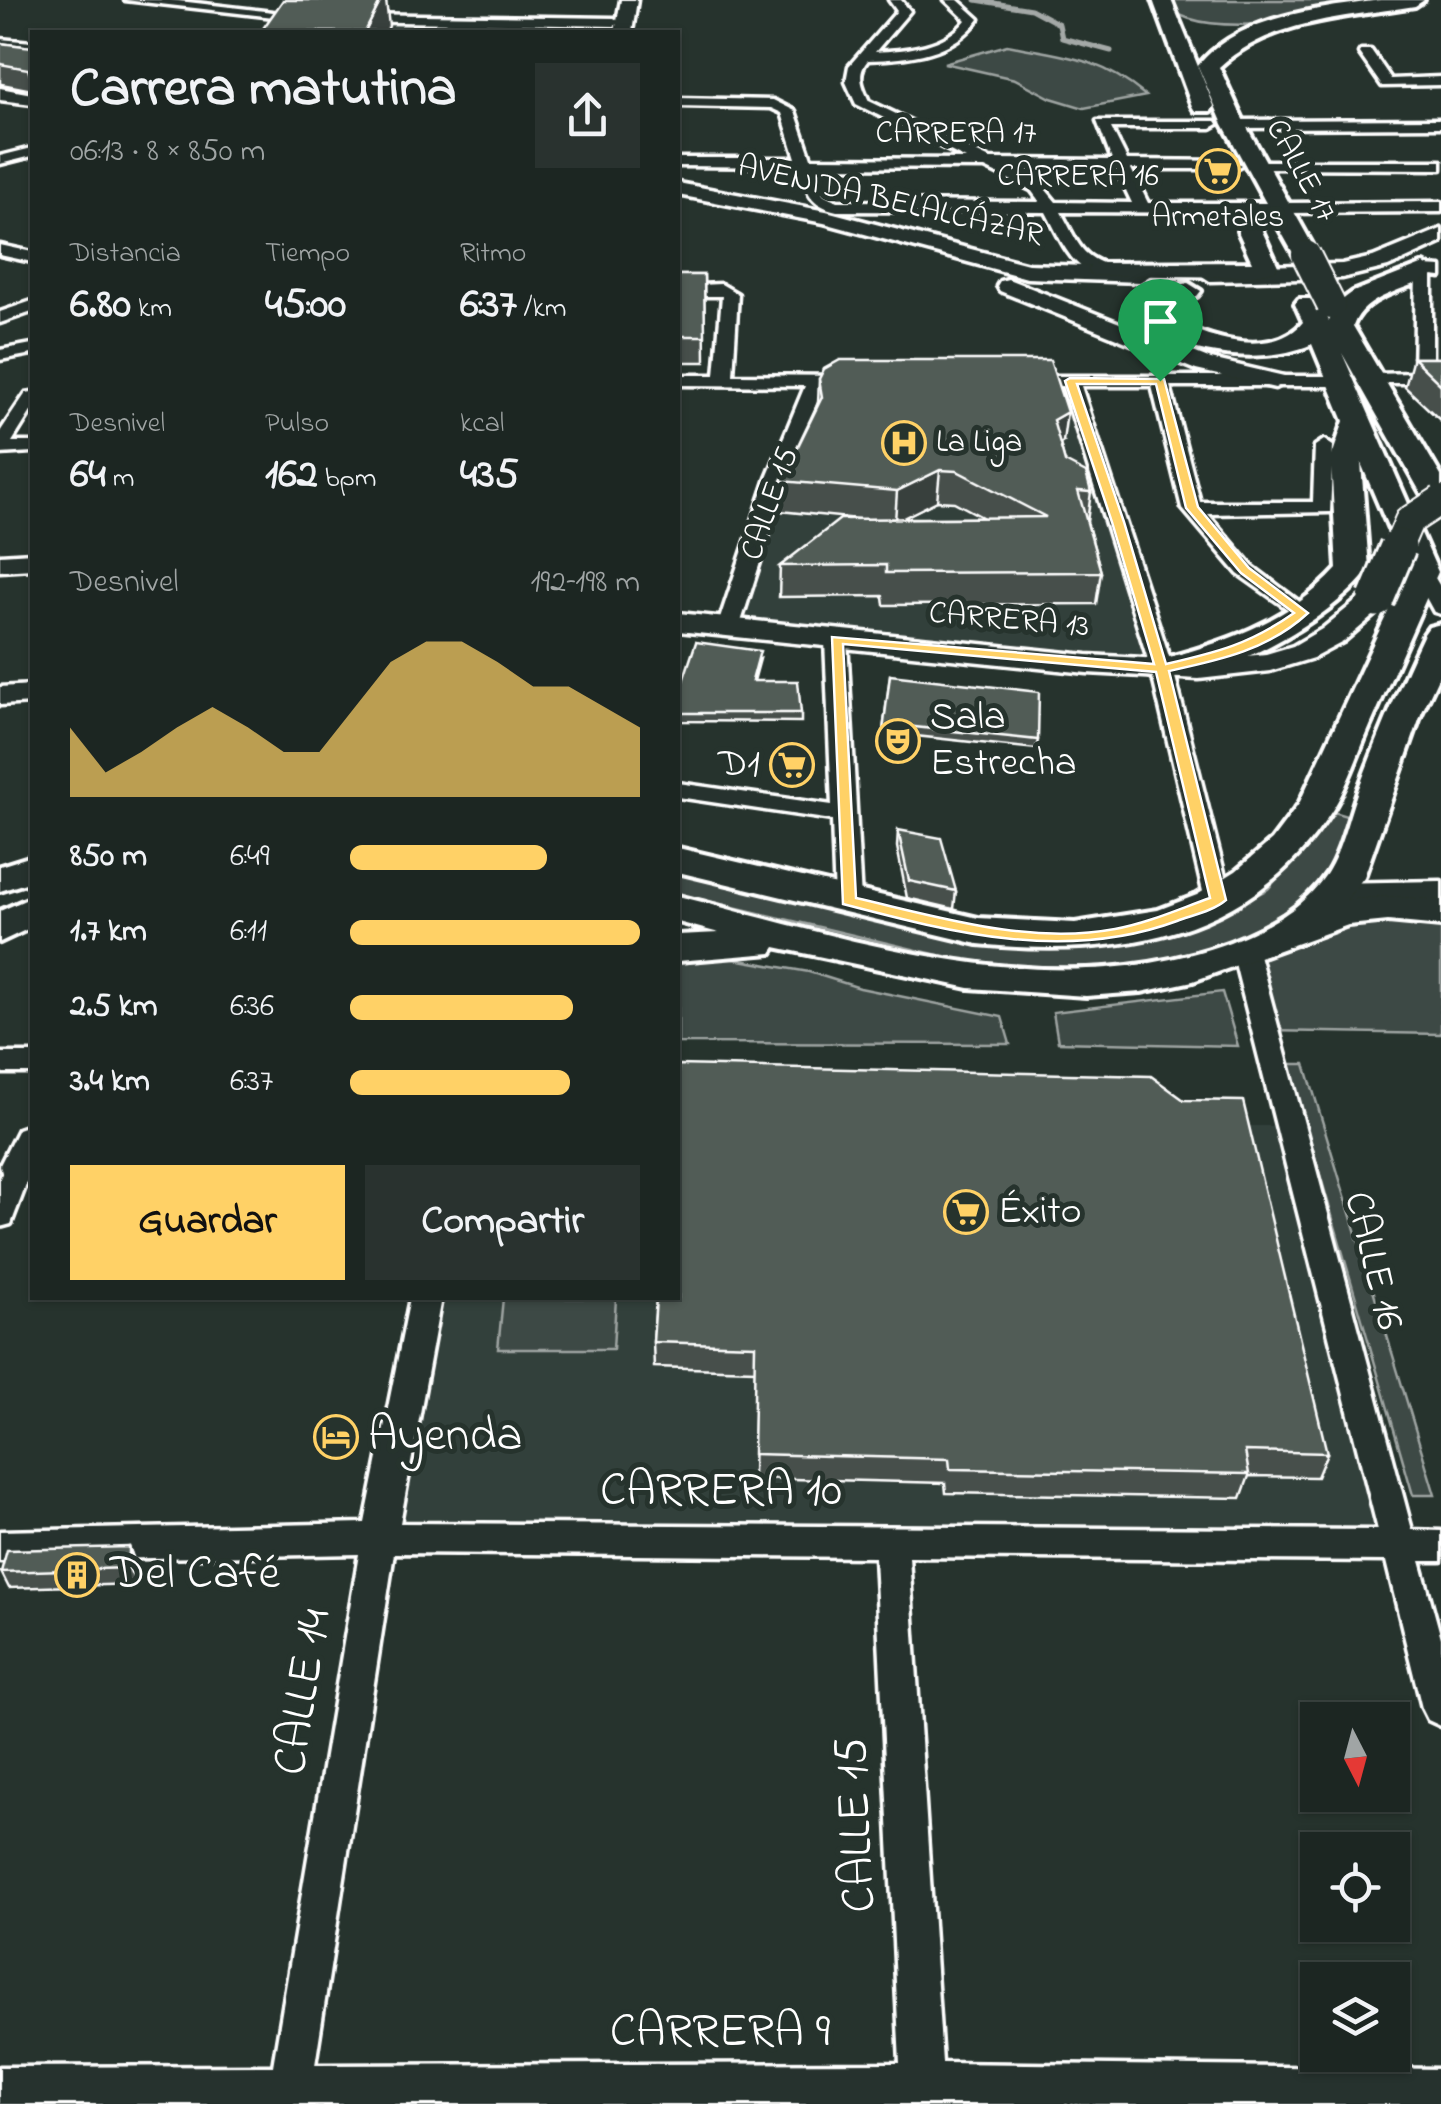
<!DOCTYPE html>
<html lang="es">
<head>
<meta charset="utf-8">
<style>
	body { margin:0; font-family:"Indie Flower",sans-serif; background:#29322f; color:#f1f3f6; height:100vh; display:flex; flex-direction:column; font-size:38px; white-space:nowrap }
	* { box-sizing:border-box; margin:0 }
	p { font-size:32px; color:#a0a5a5 }
	.icon { flex:none; width:55px; height:55px; fill:none; stroke:currentColor; stroke-width:2; stroke-linecap:round; stroke-linejoin:round }
	.map { position:relative; flex:1; overflow:hidden }
	.panel { position:absolute; left:30px; top:30px; width:650px; height:1270px; display:flex; flex-direction:column; background:#1c2622; border-radius:0px; box-shadow:0 2px 8px #0004,0 0 0 2px #3a4340 }
	.panel>* { flex:none }
	.needle { width:65px; rotate:174deg }
	.tools { position:absolute; left:1300px; top:1702px; display:grid; gap:20px }
	.tools a { display:grid; place-items:center; width:110px; height:110px; border-radius:0px; background:#1c2622; box-shadow:0 2px 8px #0004,0 0 0 2px #3a4340; font-size:50px }
	.pin { position:absolute; display:grid; place-items:center; width:85px; height:85px; color:#fff; margin:-102px -42px; border-radius:50% 50% 50% 0; rotate:-45deg; box-shadow:0 0 10px #0007 }
	.pin .icon { rotate:45deg }
	.round { display:grid; place-items:center; flex:none; width:105px; height:105px; border-radius:0px; background:#29322f }
	.overview { display:flex; align-items:center; justify-content:space-between; height:170px; padding:0 40px }
	h1 { font-size:55px; font-weight:700; line-height:75px }
	.figures { display:grid; grid-template-columns:repeat(3,1fr); gap:15px; height:170px; padding:10px 40px }
	.figures div { display:grid; align-content:center }
	.figures b { font-size:42px; font-weight:700 }
	.figures small { font-size:28px; font-weight:400 }
	.figures p { font-size:28px }
	.chart { height:280px; padding:20px 40px }
	.chart p { display:flex; justify-content:space-between }
	.chart svg { width:100%; height:180px; margin-top:10px; fill:#ffd166; opacity:.7 }
	.primary-button { display:flex; gap:20px; margin-top:auto; padding:20px 40px }
	.primary-button a { flex:1; height:115px; border-radius:0px; background:#ffd166; color:#111; font-size:40px; font-weight:700; line-height:115px; text-align:center }
	.primary-button a+a { background:#29322f; color:#f1f3f6 }
	ul { padding:0 40px; list-style:none; font-size:32px }
	li { display:grid; grid-template-columns:160px 120px 1fr; align-items:center; height:75px }
	li i { height:25px; border-radius:12px; background:#ffd166 }
	.map>svg:first-child { display:block }
</style>
</head>
<body>
<div class="map">
<svg width="1441" height="2104" viewBox="0 0 1441 2104">
	<rect width="100%" height="100%" fill="#26332d"/>
	<filter id="ink" filterUnits="userSpaceOnUse"><feTurbulence type="fractalNoise" baseFrequency=".01" numOctaves="2"/><feDisplacementMap in="SourceGraphic" scale="20" xChannelSelector="R" yChannelSelector="G"/><feConvolveMatrix kernelMatrix="1 2 1 2 8 2 1 2 1" color-interpolation-filters="sRGB"/></filter>
	<g filter="url(#ink)">
		<g fill="#333f3a">
			<path d="M 287,17 L 614,22 L 613,32 L 275,32 Z"/>
			<path d="M 816,381 L 1070,381 L 1162,669 L 728,628 Z"/>
			<path d="M 1235,1126 L 1292,1126 L 1397,1545 L 380,1538 L 425,1298 L 678,1298 Z"/>
		</g>
		<g fill="#3e4944" stroke="#9ea4a2" stroke-width="2.5">
			<path d="M 1162,0 L 1415,0 C 1365,9 1193,51 1162,0 Z"/>
			<path d="M 1007,45 C 1065,56 1099,57 1146,96 L 1084,108 L 1051,98 L 1015,79 L 944,63 Z"/>
			<path d="M 1316,807 L 1350,817 L 1328,871 L 1300,903 L 1231,942 L 1133,967 L 1032,970 L 968,962 L 678,894 L 678,870 L 975,941 L 1027,948 L 1120,945 L 1203,923 L 1268,889 L 1295,858 Z"/>
			<path d="M 1441,913 L 1441,1034 L 1268,1031 L 1245,951 L 1313,921 Z"/>
			<path d="M 705,954 L 809,972 L 860,988 L 1002,1017 L 1010,1044 L 678,1043 L 678,955 Z"/>
			<path d="M 1222,992 L 1238,1046 L 1058,1042 L 1053,1012 Z"/>
			<path d="M 1288,1064 L 1305,1064 L 1435,1495 L 1413,1495 Z"/>
			<path d="M 503,1298 L 616,1298 L 613,1349 L 498,1349 Z"/>
		</g>
		<g fill="none" stroke-linecap="round" stroke-linejoin="round">
			<path stroke="#a4a9a7" stroke-width="5" d="M 976,0 L 1031,9 L 1059,24 L 1062,38 L 1111,51"/>
			<g stroke="#fff" stroke-width="7">
				<g id="street">
					<path d="M 125,0 L 170,0 L 315,17 L 309,21 Z"/>
					<path d="M 889,0 L 901,0 L 910,11 L 875,52 C 907,50 946,47 966,20 L 945,0 L 958,0 L 979,19 C 954,54 909,59 868,60 C 856,74 862,86 869,101 L 990,159 L 1112,160 L 1097,121 L 1216,121 L 1218,124 L 1211,128 L 1111,128 L 1127,160 L 1234,161 L 1241,165 L 1234,169 L 1131,169 L 1148,203 L 1258,203 L 1266,208 L 1258,213 L 1061,212 C 1082,250 1080,259 1126,270 L 1126,276 C 1075,283 1065,247 1046,212 L 837,211 C 810,205 807,192 799,167 L 678,166 L 678,158 L 796,158 L 782,113 L 771,108 L 678,106 L 678,98 L 773,100 L 795,111 L 811,158 L 966,159 L 856,104 L 846,82 L 849,66 L 897,11 ZM 814,167 L 985,168 L 1031,190 L 1040,202 L 837,201 L 823,194 ZM 1008,168 L 1116,169 L 1132,203 L 1056,202 L 1041,184 Z"/>
					<path d="M 352,14 L 614,18 L 620,22 L 614,26 L 348,21 L 348,15 Z"/>
					<path d="M 0,39 L 32,42 L 32,50 L 0,47 Z"/>
					<path d="M 1361,50 L 1371,50 L 1391,79 L 1441,77 L 1441,85 L 1382,86 L 1359,53 Z"/>
					<path d="M 1441,119 L 1441,127 L 1234,128 L 1227,124 L 1234,120 Z"/>
					<path d="M 32,148 L 32,156 L 0,164 L 0,156 Z"/>
					<path d="M 1258,161 L 1441,161 L 1441,169 L 1253,168 L 1251,165 Z"/>
					<path d="M 1441,202 L 1441,212 L 1282,213 L 1274,208 L 1282,203 Z"/>
					<path d="M 0,245 L 32,252 L 32,262 L 0,255 Z"/>
					<path d="M 1424,266 L 1441,267 L 1441,277 L 1432,276 L 1432,373 L 1441,373 L 1441,383 L 1367,383 L 1367,375 L 1373,374 L 1414,373 L 1416,271 Z"/>
					<path d="M 721,284 L 738,294 L 733,375 L 855,376 L 864,381 L 855,386 L 823,386 L 787,478 L 739,628 L 728,634 L 717,628 L 767,478 L 805,386 L 678,385 L 678,375 L 715,375 L 722,296 L 678,296 L 678,286 Z"/>
					<path d="M 32,301 L 32,312 L 0,323 L 0,312 Z"/>
					<path d="M 32,344 L 32,354 L 0,360 L 0,350 Z"/>
					<path d="M 1018,376 L 1342,376 L 1351,381 L 1342,386 L 1170,386 L 1200,502 L 1313,502 L 1315,446 L 1324,440 L 1333,446 L 1330,512 L 1208,514 L 1252,566 L 1309,609 L 1313,613 L 1302,619 L 1238,574 L 1182,508 L 1152,386 L 1081,386 L 1173,669 L 1231,900 L 1227,906 L 1218,908 L 1205,900 L 1151,669 L 1063,386 L 1012,385 L 1009,381 Z"/>
					<path d="M 32,392 L 32,410 L 12,442 L 32,442 L 32,452 L 0,454 L 0,432 L 26,393 Z"/>
					<path d="M 1422,566 L 1429,568 L 1441,588 L 1441,614 L 1434,612 L 1412,572 Z"/>
					<path d="M 836,634 L 847,640 L 861,901 L 848,909 L 835,901 L 832,820 L 678,797 L 678,783 L 832,805 L 825,640 Z"/>
					<path d="M 1245,942 L 1258,951 L 1412,1530 L 1441,1531 L 1441,1561 L 1420,1561 L 1441,1638 L 1441,1726 L 1428,1720 L 1422,1708 L 1386,1561 L 909,1557 L 942,2063 L 1441,2069 L 1441,2104 L 0,2104 L 0,2067 L 273,2066 L 359,1554 L 0,1561 L 0,1531 L 365,1523 L 410,1298 L 441,1298 L 400,1523 L 1378,1530 L 1232,951 ZM 394,1553 L 875,1557 L 900,2063 L 315,2065 Z"/>
					<rect x="0" y="1053" width="32" height="20"/>
					<path d="M 18,1158 L 28,1161 L 32,1169 L 11,1224 L 0,1227 L 0,1178 L 8,1161 Z"/>
				</g>
			</g>
			<g stroke="#fff" stroke-width="7">
				<g id="secondary">
					<path d="M 621,0 L 637,0 L 632,32 L 615,32 Z"/>
					<path d="M 0,88 L 32,94 L 32,104 L 0,100 Z"/>
					<path d="M 678,183 L 826,211 L 1028,264 L 1140,268 L 1151,275 L 1140,282 L 1027,278 L 824,223 L 678,195 Z"/>
					<path d="M 1441,229 L 1441,243 L 1388,267 L 1342,278 L 1210,281 L 1199,274 L 1210,267 L 1342,264 L 1373,257 Z"/>
					<path d="M 1008,279 L 1211,359 L 1284,376 L 1287,381 L 1275,388 L 1196,370 L 1000,291 L 997,286 L 1000,281 Z"/>
					<path d="M 32,553 L 32,569 L 0,571 L 0,555 Z"/>
					<path d="M 1376,590 L 1386,593 L 1390,599 L 1386,605 L 1343,642 L 1313,658 L 1270,671 L 1199,679 L 1087,673 L 678,631 L 678,613 L 1087,655 L 1199,661 L 1266,654 L 1293,646 L 1322,629 L 1366,593 Z"/>
					<path d="M 32,685 L 32,703 L 0,705 L 0,687 Z"/>
					<path d="M 1441,881 L 1441,903 L 1333,905 L 1321,902 L 1316,894 L 1321,886 L 1333,883 Z"/>
					<path d="M 32,1124 L 32,1179 L 18,1184 L 4,1180 L 0,1165 L 18,1129 Z"/>
				</g>
			</g>
			<g stroke="#fff" stroke-width="8">
				<g id="primary">
					<path d="M 1153,0 L 1171,0 L 1214,106 L 1211,111 L 1195,111 L 1192,106 Z"/>
					<path d="M 1380,0 L 1424,0 L 1415,6 C 1348,17 1271,19 1219,67 L 1245,124 L 1318,255 L 1315,260 L 1297,260 L 1269,210 L 1262,231 L 1278,266 L 1275,271 L 1247,277 L 1091,275 L 1088,270 L 1091,265 L 1100,263 L 1252,262 L 1238,231 L 1250,203 L 1266,203 L 1223,124 L 1198,66 C 1239,15 1319,9 1380,0 Z"/>
					<path d="M 1424,264 L 1436,271 L 1433,276 C 1406,290 1364,295 1353,326 L 1441,476 L 1441,511 L 1430,508 L 1426,502 L 1342,353 L 1438,572 C 1415,623 1393,674 1370,726 C 1358,753 1349,783 1333,809 C 1252,939 1119,958 978,944 L 678,872 L 678,848 L 978,918 L 1075,923 L 1158,910 L 1197,895 L 1236,871 L 1272,840 L 1299,804 L 1407,571 L 1361,463 L 1369,569 C 1336,617 1209,691 1150,676 L 1145,669 L 1150,662 C 1218,645 1288,623 1337,569 L 1331,459 L 1344,421 L 1312,344 C 1262,367 1166,356 1131,310 L 1146,295 L 1188,283 L 1201,291 L 1197,296 L 1160,310 C 1193,336 1271,362 1303,322 L 1295,304 L 1299,299 L 1317,299 L 1329,321 L 1342,300 L 1353,292 Z"/>
					<path d="M 1441,624 L 1441,671 L 1421,714 L 1364,877 L 1346,900 L 1388,896 L 1441,900 L 1441,926 L 1388,921 L 1348,925 L 1193,981 L 1141,992 L 1086,996 L 969,988 L 775,947 L 771,953 L 678,961 L 678,935 L 719,933 L 678,922 L 678,896 C 852,940 1053,1008 1230,942 C 1268,927 1303,909 1327,873 C 1342,850 1349,814 1359,788 C 1379,735 1400,685 1424,634 L 1429,627 Z"/>
					<path d="M 32,856 L 32,881 L 0,891 L 0,866 Z"/>
					<path d="M 32,897 L 32,927 L 0,942 L 0,911 Z"/>
				</g>
			</g>
			<use href="#street" fill="#26332d" fill-rule="evenodd"/>
			<use href="#secondary" fill="#26332d" fill-rule="evenodd"/>
			<use href="#primary" fill="#26332d" fill-rule="evenodd"/>
			<g stroke="#fff" stroke-width="32" stroke-linecap="butt">
				<g id="primary-bridge-far1">
					<path d="M 1306,255 L 1331,305"/>
					<path d="M 1397,549 L 1409,521 L 1441,500"/>
				</g>
			</g>
			<g stroke="#fff" stroke-width="41" stroke-linecap="butt">
				<path id="primary-bridge" d="M 1376,599 L 1398,547"/>
			</g>
			<use href="#primary-bridge-far1" stroke="#26332d" stroke-width="28"/>
			<use href="#primary-bridge" stroke="#26332d" stroke-width="35"/>
		</g>
		<g fill="#464f4b" stroke="#fff" stroke-width="2.5" fill-rule="evenodd">
			<path d="M 0,43 L 32,47 L 32,90 L 1,84 L 0,86 Z"/>
			<path d="M 678,275 L 704,275 L 705,362 L 678,362 Z"/>
			<path d="M 1413,358 L 1441,358 L 1441,421 L 1405,387 Z"/>
			<path d="M 819,379 L 1063,442 L 1060,444 L 1065,462 L 1091,492 L 1087,522 L 1101,572 L 1096,604 L 884,605 L 883,596 L 779,597 L 780,566 L 859,519 L 780,511 L 781,481 L 818,403 ZM 937,501 L 954,502 L 984,518 L 902,518 Z"/>
			<path d="M 760,659 L 754,681 L 801,713 L 801,722 L 678,721 L 678,696 Z"/>
			<path d="M 890,675 L 1038,740 L 1036,749 L 915,736 L 914,748 L 881,747 Z"/>
			<path d="M 898,830 L 956,891 L 954,909 L 907,898 L 897,847 Z"/>
			<path d="M 656,1298 L 1327,1453 L 1317,1477 L 1249,1476 L 1241,1498 L 946,1493 L 945,1483 L 753,1478 L 755,1370 L 654,1367 L 653,1342 Z"/>
			<path d="M 129,1547 L 135,1563 L 136,1584 L 9,1588 L 1,1572 Z"/>
		</g>
		<g fill="#39403d" stroke="#fff" stroke-width="2.5">
			<path d="M 381,0 L 386,0 L 389,26 L 386,32 L 365,32 Z"/>
			<path d="M 1067,412 L 1063,442 L 1049,450 L 1053,420 Z"/>
			<path d="M 940,470 L 937,501 L 895,522 L 897,491 Z"/>
			<path d="M 129,1547 L 135,1563 L 136,1584 L 129,1568 Z"/>
		</g>
		<g fill="#515c57" stroke="#fff" stroke-width="2.5">
			<path d="M 283,0 L 381,0 L 365,32 L 288,32 L 262,30 Z"/>
			<path d="M 0,43 L 32,47 L 32,78 L 31,78 L 28,69 L 0,64 Z"/>
			<path d="M 678,275 L 704,275 L 705,336 L 678,336 Z"/>
			<path d="M 1413,358 L 1441,358 L 1441,385 Z"/>
			<path d="M 840,360 L 1050,360 L 1067,412 L 1053,420 L 1065,462 L 1086,473 L 1091,492 L 1078,491 L 1101,572 L 886,573 L 886,565 L 780,566 L 840,519 L 1046,517 L 957,471 L 940,470 L 897,491 L 781,481 L 822,397 L 819,379 L 824,369 Z"/>
			<path d="M 696,642 L 760,651 L 752,681 L 798,681 L 801,713 L 678,713 L 678,696 Z"/>
			<path d="M 890,675 L 1039,692 L 1038,740 L 914,727 L 915,739 L 882,739 Z"/>
			<path d="M 898,830 L 941,838 L 956,891 L 909,881 Z"/>
			<path d="M 678,1065 L 1151,1076 L 1184,1100 L 1243,1101 L 1327,1453 L 1245,1451 L 1249,1474 L 950,1469 L 949,1459 L 753,1454 L 755,1345 L 653,1342 L 656,1298 L 678,1298 Z"/>
			<path d="M 129,1547 L 129,1568 L 1,1572 L 7,1550 Z"/>
		</g>
	</g>
	<path fill="#ffd166" stroke="#fff" stroke-width="2.5" fill-rule="evenodd" d="M 1070,378 L 1164,379 L 1198,507 L 1249,568 L 1308,613 C 1268,650 1220,660 1169,671 L 1226,900 C 1213,911 1193,915 1177,921 C 1066,962 954,933 843,904 L 832,637 L 1154,664 L 1112,522 L 1065,381 ZM 1077,384 L 1156,384 L 1186,508 L 1241,573 L 1294,613 C 1250,644 1218,652 1166,664 L 1124,522 ZM 843,644 L 1156,672 L 1210,898 C 1179,909 1148,923 1115,929 C 1029,945 939,917 856,898 Z"/>
	<defs>
		<g id="supermarket-ring" transform="scale(2.25)"><circle r="9.5" fill="#26332d" stroke="#ffd166" stroke-width="1.5"/><path d="M-6-5.5h2.5l.6 2H6L4.5 2H-2.5L-4.4-4H-6ZM-1.5 3.2a1.3 1.3 0 1 0 .1 0ZM3 3.2a1.3 1.3 0 1 0 .1 0Z" fill="#ffd166"/></g>
		<g id="hospital-ring" transform="scale(2.25)"><circle r="9.5" fill="#26332d" stroke="#ffd166" stroke-width="1.5"/><path d="M-5-5h3v3.5h4V-5h3V5h-3V1.5h-4V5h-3Z" fill="#ffd166"/></g>
		<g id="theatre-ring" transform="scale(2.25)"><circle r="9.5" fill="#26332d" stroke="#ffd166" stroke-width="1.5"/><path d="M-5-5.5Q0-4 5-5.5V0Q5 5 0 6Q-5 5-5 0ZM-3.3-2.5H-1v1.5H-3.3ZM1-2.5H3.3v1.5H1ZM-2.8 1Q0 5.5 2.8 1Z" fill="#ffd166"/></g>
		<g id="hotel-ring" transform="scale(2.25)"><circle r="9.5" fill="#26332d" stroke="#ffd166" stroke-width="1.5"/><path d="M-6-4.5h1.5V1H6V5H4.5V3h-9V5H-6ZM-4 0a1.8 1.8 0 1 1 3.6 0ZM.5 0V-2.5h3Q6-2.5 6 0Z" fill="#ffd166"/></g>
		<g id="building-ring" transform="scale(2.25)"><circle r="9.5" fill="#26332d" stroke="#ffd166" stroke-width="1.5"/><path d="M-4-6H4V6H1V3H-1V6H-4ZM-2.5-4.3h1.7v1.8h-1.7ZM.8-4.3h1.7v1.8H.8ZM-2.5-1h1.7V.8h-1.7ZM.8-1h1.7V.8H.8Z" fill="#ffd166"/></g>
	</defs>
	<g fill-rule="evenodd">
		<use href="#supermarket-ring" x="1218" y="171"/>
		<use href="#hospital-ring" x="904" y="443"/>
		<use href="#theatre-ring" x="898" y="741"/>
		<use href="#supermarket-ring" x="792" y="765"/>
		<use href="#supermarket-ring" x="966" y="1212"/>
		<use href="#hotel-ring" x="336" y="1437"/>
		<use href="#building-ring" x="77" y="1575"/>
	</g>
	<g text-anchor="middle" dominant-baseline="central" stroke-width="10" stroke-linejoin="round" paint-order="stroke">
		<g font-size="32" fill="#fff" stroke="#26332d">
			<text x="956" y="134">CARRERA 17</text>
			<text transform="translate(1300 171) rotate(61)">CALLE 17</text>
			<text x="1078" y="177">CARRERA 16</text>
			<text transform="translate(890 202) rotate(13)">AVENIDA BELALCÁZAR</text>
			<text transform="translate(771 504) rotate(-71)">CALLE 15</text>
			<text transform="translate(1009 621) rotate(5)">CARRERA 13</text>
		</g>
		<g font-size="32" fill="#fff" stroke="#26332d">
			<text x="1218" y="218">Armetales</text>
			<text x="936" y="443" text-anchor="start">La Liga</text>
		</g>
		<g font-size="40" fill="#fff" stroke="#26332d" text-anchor="start">
			<text x="930" y="718">Sala<tspan x="930" dy="46">Estrecha</tspan></text>
			<text x="760" y="765" text-anchor="end">D1</text>
			<text x="998" y="1212">Éxito</text>
		</g>
		<g font-size="40" fill="#fff" stroke="#26332d">
			<text transform="translate(1372 1261) rotate(76)">CALLE 16</text>
		</g>
		<g font-size="48" fill="#fff" stroke="#26332d" text-anchor="start">
			<text x="368" y="1437">Ayenda</text>
			<text x="110" y="1575">Del Café</text>
		</g>
		<g font-size="48" fill="#fff" stroke="#26332d">
			<text x="721" y="1492">CARRERA 10</text>
			<text transform="translate(304 1692) rotate(-81)">CALLE 14</text>
			<text transform="translate(857 1825) rotate(-93)">CALLE 15</text>
			<text x="720" y="2033">CARRERA 9</text>
		</g>
	</g>
</svg>
<div class="tools">
<a><svg class="needle" viewBox="-14 -14 28 28"><path d="M0-13l5 13h-10z" fill="#e53935"/><path d="M0 13l5-13h-10z" fill="#a0a5a5"/></svg></a>
<a><svg class="icon" aria-label="locate" viewBox="0 0 24 24"><circle cx="12" cy="12" r="6"/><path d="M12 2v4M12 18v4M2 12h4M18 12h4"/></svg></a>
<a><svg class="icon" aria-label="layers" viewBox="0 0 24 24"><path d="M12 4l9 5-9 5-9-5zM3 14l9 5 9-5"/></svg></a>
</div>
<div class="pin" style="left:1160px;top:381px;background:#1e9e55"><svg class="icon" aria-label="arrive" viewBox="0 0 24 24"><path d="M6 21V4h12l-3 4 3 4H6"/></svg></div>
<section class="panel">
<div class="overview"><div><h1>Carrera matutina</h1><p>06:13 · 8 × 850 m</p></div><a class="round"><svg class="icon" aria-label="share" viewBox="0 0 24 24"><path d="M12 15V3M7 8l5-5 5 5M5 13v7h14v-7"/></svg></a></div>
<div class="figures">
<div><p>Distancia</p><b>6.80<small> km</small></b></div>
<div><p>Tiempo</p><b>45:00</b></div>
<div><p>Ritmo</p><b>6:37<small> /km</small></b></div>
</div>
<div class="figures">
<div><p>Desnivel</p><b>64<small> m</small></b></div>
<div><p>Pulso</p><b>162<small> bpm</small></b></div>
<div><p>kcal</p><b>435</b></div>
</div>
<div class="chart"><p><span>Desnivel</span>192–198 m</p>
<svg viewBox="0 0 160 44" preserveAspectRatio="none"><path d="M0 44V27L10 38L20 33L30 27L40 22L50 27L60 33L70 33L80 22L90 11L100 6L110 6L120 11L130 17L140 17L150 22L160 27V44z"/></svg>
</div>
<ul>
<li><b>850 m</b>6:49<i style="width:68%"></i></li>
<li><b>1.7 km</b>6:11<i style="width:100%"></i></li>
<li><b>2.5 km</b>6:36<i style="width:77%"></i></li>
<li><b>3.4 km</b>6:37<i style="width:76%"></i></li>
</ul>
<div class="primary-button"><a>Guardar</a><a>Compartir</a></div>
</section>
</div>
</body>
</html>
